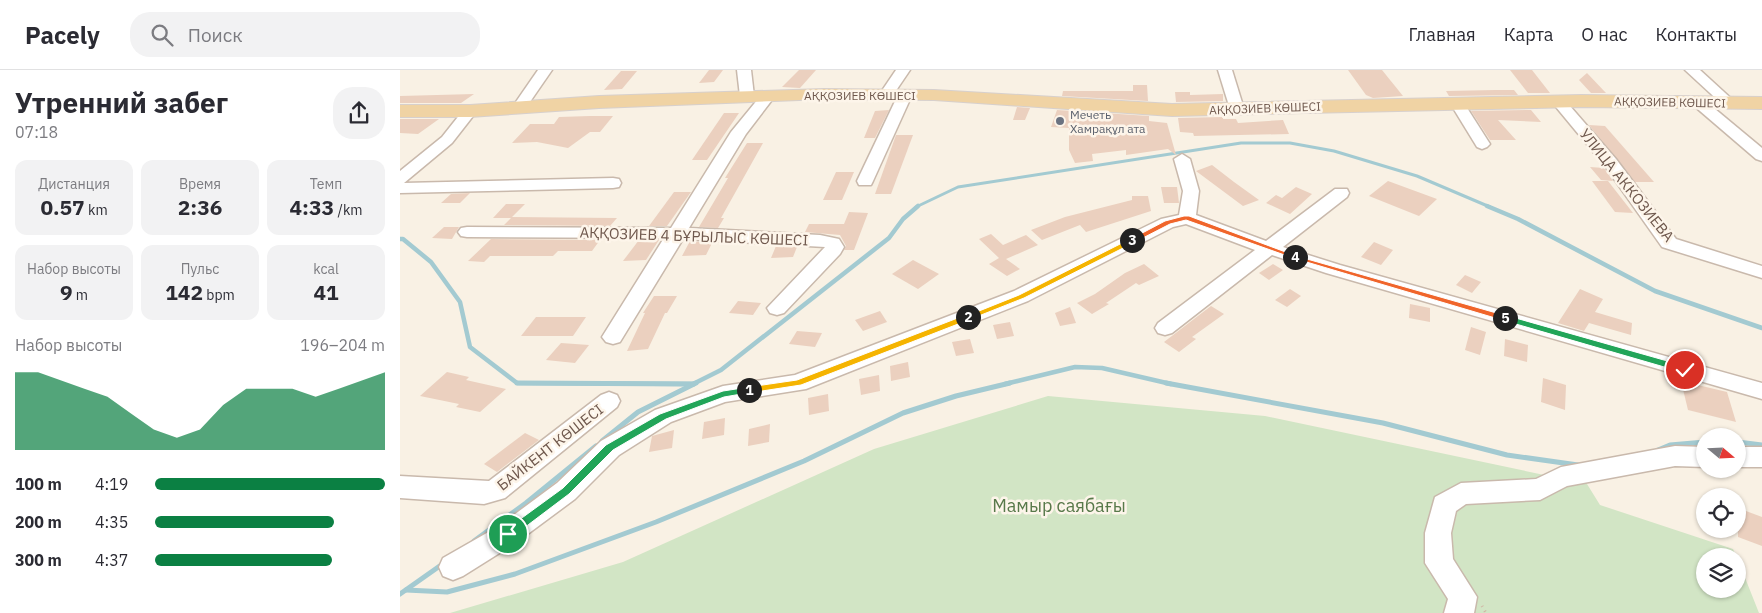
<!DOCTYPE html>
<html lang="ru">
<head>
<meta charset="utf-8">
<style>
	body { margin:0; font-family:"IBM Plex Sans",sans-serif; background:#f2f2f3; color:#2b2b33; height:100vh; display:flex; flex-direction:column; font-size:19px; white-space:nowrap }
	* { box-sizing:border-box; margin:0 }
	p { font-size:16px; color:#7c7c81 }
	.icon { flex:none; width:28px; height:28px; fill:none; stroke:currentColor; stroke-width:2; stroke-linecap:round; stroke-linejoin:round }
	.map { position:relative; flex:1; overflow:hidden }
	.details { display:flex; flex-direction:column; background:#fff; width:400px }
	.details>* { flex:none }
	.needle { width:32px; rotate:109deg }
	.buttons { position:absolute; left:1296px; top:358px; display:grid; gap:10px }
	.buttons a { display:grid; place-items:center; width:50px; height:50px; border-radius:50%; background:#fff; box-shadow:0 1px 4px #0004; font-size:25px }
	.pin { position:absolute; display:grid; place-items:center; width:42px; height:42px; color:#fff; margin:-21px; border:2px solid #fff; border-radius:50%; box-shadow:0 1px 5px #0007 }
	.km { position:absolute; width:25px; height:25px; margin:-12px; border-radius:50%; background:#222; color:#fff; font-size:14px; line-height:25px; text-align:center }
	.round { display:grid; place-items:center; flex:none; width:52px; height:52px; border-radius:20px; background:#f2f2f3 }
	.headline { display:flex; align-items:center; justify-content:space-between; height:85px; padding:0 15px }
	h1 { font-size:28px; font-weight:800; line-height:38px }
	.metrics { display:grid; grid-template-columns:repeat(3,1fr); gap:8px; height:85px; padding:5px 15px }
	.metrics div { display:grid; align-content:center; border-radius:12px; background:#f2f2f3; text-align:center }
	.metrics b { font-size:21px; font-weight:800 }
	.metrics small { font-size:14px; font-weight:400 }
	.metrics p { font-size:14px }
	.chart { height:140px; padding:10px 15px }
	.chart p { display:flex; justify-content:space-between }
	.chart svg { width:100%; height:90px; margin-top:5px; fill:#0b8043; opacity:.7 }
	ul { padding:0 15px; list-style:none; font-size:16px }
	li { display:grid; grid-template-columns:80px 60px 1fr; align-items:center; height:38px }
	li i { height:12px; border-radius:6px; background:#0b8043 }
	header { display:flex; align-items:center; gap:30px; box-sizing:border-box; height:70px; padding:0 25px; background:#fff; border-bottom:1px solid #e1e1e2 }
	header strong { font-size:24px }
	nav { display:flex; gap:28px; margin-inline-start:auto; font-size:18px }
	.search { width:350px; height:45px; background:#f2f2f3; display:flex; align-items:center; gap:12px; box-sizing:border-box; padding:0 18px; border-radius:20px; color:#7c7c81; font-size:19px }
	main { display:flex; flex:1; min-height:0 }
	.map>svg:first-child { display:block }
</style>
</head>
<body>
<header>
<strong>Pacely</strong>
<div class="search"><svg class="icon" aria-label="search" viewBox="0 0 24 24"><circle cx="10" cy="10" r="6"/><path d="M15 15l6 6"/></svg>Поиск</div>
<nav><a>Главная</a><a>Карта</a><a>О нас</a><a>Контакты</a></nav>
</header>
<main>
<section class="details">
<div class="headline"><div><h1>Утренний забег</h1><p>07:18</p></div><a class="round"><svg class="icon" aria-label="share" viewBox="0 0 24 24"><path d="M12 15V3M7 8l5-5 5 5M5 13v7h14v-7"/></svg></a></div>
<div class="metrics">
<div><p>Дистанция</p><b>0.57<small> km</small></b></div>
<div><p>Время</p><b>2:36</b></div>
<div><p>Темп</p><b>4:33<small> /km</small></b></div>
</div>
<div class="metrics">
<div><p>Набор высоты</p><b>9<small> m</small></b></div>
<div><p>Пульс</p><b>142<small> bpm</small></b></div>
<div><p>kcal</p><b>41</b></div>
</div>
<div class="chart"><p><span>Набор высоты</span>196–204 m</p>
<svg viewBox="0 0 160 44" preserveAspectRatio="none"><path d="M0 44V6L10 6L20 10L30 14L40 18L50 26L60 34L70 38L80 34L90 22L100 14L110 14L120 14L130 18L140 14L150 10L160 6V44z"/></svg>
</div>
<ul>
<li><b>100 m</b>4:19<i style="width:100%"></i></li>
<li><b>200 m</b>4:35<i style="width:78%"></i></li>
<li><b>300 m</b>4:37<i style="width:77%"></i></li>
</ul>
</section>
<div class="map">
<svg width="1362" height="543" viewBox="0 0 1362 543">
	<rect width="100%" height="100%" fill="#f9f1e4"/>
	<path fill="#d2e5c5" d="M 648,326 L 865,346 L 1187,414 L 1200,435 L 1333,479 L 1336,486 L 1305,486 L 1305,519 L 1338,519 L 1338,490 L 1359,543 L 50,543 L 223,492 L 474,379 Z"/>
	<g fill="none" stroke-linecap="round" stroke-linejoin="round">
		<path stroke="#a3cad1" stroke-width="3" d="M 516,137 L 558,117 L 841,73 L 890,73 L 934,81 L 1017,106 L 1090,137"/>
		<g stroke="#a3cad1" stroke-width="4.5">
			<path d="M 1087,136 L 1118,149 L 1255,221 L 1362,258"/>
			<path d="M 0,169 L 3,169 L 31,192 L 60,232 L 70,277 L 117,313 L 294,314"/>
			<path d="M 293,314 L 321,300 L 489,168 L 503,149 L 518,136"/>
			<path d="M 605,314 L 675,297 L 702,298 L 771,314"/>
		</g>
		<g stroke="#a3cad1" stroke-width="5">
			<path d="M 117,313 L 294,314"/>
			<path d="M 766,313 L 983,353 L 1107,385 L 1178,395"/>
			<path d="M 202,371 L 238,342 L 296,313"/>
			<path d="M 1338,372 L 1362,375"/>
			<path d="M 1258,380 L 1270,375 L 1305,372"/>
			<path d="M 74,471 L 126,433 L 196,376"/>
			<path d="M 6,520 L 47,522 L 115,504 L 256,452 L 404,391 L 503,343 L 556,326 L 610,313"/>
			<path d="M 0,524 L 44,493"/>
		</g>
	</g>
	<g fill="#ebd0bf">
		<path d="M 309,0 L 323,0 L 314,12 L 299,13 Z"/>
		<path d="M 399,0 L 416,0 L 400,18 L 382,17 Z"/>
		<path d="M 948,0 L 982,0 L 1003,26 L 973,28 L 966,25 Z"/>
		<path d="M 1110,0 L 1132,0 L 1150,23 L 1128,23 Z"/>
		<path d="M 221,1 L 237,1 L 222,19 L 204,20 Z"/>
		<path d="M 1187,3 L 1206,23 L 1191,23 L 1179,10 Z"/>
		<path d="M 733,15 L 747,15 L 748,31 L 662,26 L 663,21 L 733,21 Z"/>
		<path d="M 1095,20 L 1114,20 L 1118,25 L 1049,26 L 1046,21 Z"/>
		<path d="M 775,22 L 790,22 L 790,25 L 823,24 L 823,31 L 776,32 Z"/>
		<path d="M 74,24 L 61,33 L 0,33 L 0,26 Z"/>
		<path d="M 617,37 L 630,38 L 625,50 L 613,50 Z"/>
		<path d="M 489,40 L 475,68 L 464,68 L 475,41 Z"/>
		<path d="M 657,40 L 749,46 L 749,51 L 767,53 L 776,85 L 768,79 L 726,85 L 726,80 L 692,84 L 693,91 L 675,93 L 669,80 L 669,58 L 651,57 Z"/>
		<path d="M 1131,40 L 1141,52 L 1098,50 L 1116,70 L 1090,70 L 1071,41 Z"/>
		<path d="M 324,43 L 339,43 L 307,90 L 292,90 Z"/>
		<path d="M 190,46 L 213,46 L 200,62 L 190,62 L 168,78 L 137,72 L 112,73 L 130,54 L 154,54 L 159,47 Z"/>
		<path d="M 823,47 L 823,49 L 836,49 L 838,53 L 883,50 L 889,64 L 794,66 L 793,63 L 780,62 L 778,48 Z"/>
		<path d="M 0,49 L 39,49 L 18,64 L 0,63 Z"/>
		<path d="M 1189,55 L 1205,56 L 1254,112 L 1235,112 Z"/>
		<path d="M 496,65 L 513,65 L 491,124 L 475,124 Z"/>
		<path d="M 347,73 L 363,73 L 321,148 L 324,148 L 318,158 L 299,157 L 328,108 L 325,108 Z"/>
		<path d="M 812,95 L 834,112 L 859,130 L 843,136 L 796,101 Z"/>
		<path d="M 1190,97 L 1204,98 L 1213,111 L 1201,110 Z"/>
		<path d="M 436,102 L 454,102 L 442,130 L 423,130 Z"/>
		<path d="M 988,111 L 1037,129 L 1019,146 L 969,126 Z"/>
		<path d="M 1192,111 L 1208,111 L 1233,143 L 1215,142 Z"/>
		<path d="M 761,117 L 777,117 L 779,133 L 764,133 Z"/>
		<path d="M 896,117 L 912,124 L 890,144 L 866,133 L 876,125 L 882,128 Z"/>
		<path d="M 274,122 L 291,122 L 267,156 L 249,156 Z"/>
		<path d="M 70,123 L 60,133 L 41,133 L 51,124 Z"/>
		<path d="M 732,126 L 748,126 L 751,141 L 686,162 L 680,155 L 642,170 L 631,160 L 665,147 L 732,130 Z"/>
		<path d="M 106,134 L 125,134 L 112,147 L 217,148 L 210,156 L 104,155 L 111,148 L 93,148 Z"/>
		<path d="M 449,142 L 468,143 L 454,180 L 444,180 L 446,176 L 440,165 L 405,162 L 409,154 L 444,154 Z"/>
		<path d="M 44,157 L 59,157 L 52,169 L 32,168 Z"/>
		<path d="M 591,164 L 603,175 L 626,165 L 638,175 L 606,189 L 620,199 L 607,206 L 589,194 L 599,188 L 579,169 Z"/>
		<path d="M 91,169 L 200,170 L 192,181 L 158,181 L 153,186 L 90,186 L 84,192 L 68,191 Z"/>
		<path d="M 239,170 L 259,170 L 246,190 L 223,191 Z"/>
		<path d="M 290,171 L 309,173 L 312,173 L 306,185 L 282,186 Z"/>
		<path d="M 974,172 L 993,180 L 981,195 L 961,187 Z"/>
		<path d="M 376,176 L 397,177 L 393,187 L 371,188 Z"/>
		<path d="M 513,190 L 539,204 L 518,219 L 492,204 Z"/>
		<path d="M 744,194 L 759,206 L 739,215 L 736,213 L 706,233 L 709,234 L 692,244 L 677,233 L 695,224 L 725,203 Z"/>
		<path d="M 873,194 L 883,200 L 869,210 L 859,203 Z"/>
		<path d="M 1065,205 L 1081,212 L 1072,223 L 1056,215 Z"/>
		<path d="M 890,219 L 901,226 L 887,237 L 875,230 Z"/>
		<path d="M 1180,219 L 1203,229 L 1195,242 L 1232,253 L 1231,265 L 1189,253 L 1184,261 L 1158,253 Z"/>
		<path d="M 254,226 L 277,226 L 267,243 L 265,243 L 248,279 L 227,281 L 245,243 L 243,243 Z"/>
		<path d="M 338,231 L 361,233 L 353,245 L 329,243 Z"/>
		<path d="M 1010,234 L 1030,238 L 1030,252 L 1009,248 Z"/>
		<path d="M 811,236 L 824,244 L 792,267 L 796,269 L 779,282 L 764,272 Z"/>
		<path d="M 670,237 L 676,253 L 660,256 L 655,243 Z"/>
		<path d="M 480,241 L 487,252 L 463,261 L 455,250 Z"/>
		<path d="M 136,247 L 186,247 L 173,266 L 121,266 Z"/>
		<path d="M 610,252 L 614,266 L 597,269 L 593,255 Z"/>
		<path d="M 1071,257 L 1086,262 L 1080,285 L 1065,280 Z"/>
		<path d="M 397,261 L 422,263 L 415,277 L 389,274 Z"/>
		<path d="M 570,269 L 574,283 L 556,286 L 552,272 Z"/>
		<path d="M 1105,269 L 1128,275 L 1127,292 L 1104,286 Z"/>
		<path d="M 161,273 L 189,275 L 175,293 L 146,290 Z"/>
		<path d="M 508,292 L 510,307 L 491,311 L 490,296 Z"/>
		<path d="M 47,302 L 69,307 L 66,310 L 106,319 L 80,342 L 56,337 L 59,334 L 20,326 Z"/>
		<path d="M 479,305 L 480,321 L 461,325 L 459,309 Z"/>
		<path d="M 1143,308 L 1166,315 L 1165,340 L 1141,332 Z"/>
		<path d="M 1281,311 L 1327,322 L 1336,352 L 1288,340 Z"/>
		<path d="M 428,324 L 429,341 L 409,345 L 408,328 Z"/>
		<path d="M 325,348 L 324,365 L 302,369 L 304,352 Z"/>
		<path d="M 370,354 L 369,372 L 348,376 L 349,359 Z"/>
		<path d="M 274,360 L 272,378 L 249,382 L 252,366 Z"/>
		<path d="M 125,363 L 139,370 L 97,402 L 84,394 Z"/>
		<path d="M 1338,438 L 1362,447 L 1362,476 L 1338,467 Z"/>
	</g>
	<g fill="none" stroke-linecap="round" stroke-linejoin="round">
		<g stroke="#c9b9ac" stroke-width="3">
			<g id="minor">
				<path d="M 138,0 L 152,0 L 123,42 L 113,42 L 111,39 Z"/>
				<path d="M 337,0 L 351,0 L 354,26 L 352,29 L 347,30 L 340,26 Z"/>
				<path d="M 496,0 L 510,0 L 491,28 L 481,28 L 479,25 Z"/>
				<path d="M 818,0 L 832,0 L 844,39 L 842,42 L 832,42 L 830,39 Z"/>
				<path d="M 1285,0 L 1300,0 L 1335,32 L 1333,35 L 1323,35 Z"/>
				<path d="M 505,21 L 512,25 L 473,111 L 471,115 L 459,115 L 457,111 L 498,25 Z"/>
				<path d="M 368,22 L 375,26 L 346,64 L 289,158 L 420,165 L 439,169 L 444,177 L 440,184 L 384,243 L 377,245 L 370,243 L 367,238 L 425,177 L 283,169 L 220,272 L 213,274 L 206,272 L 202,267 L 264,168 L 67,167 L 61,166 L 58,162 L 61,158 L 67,157 L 271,158 L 331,62 L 363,23 Z"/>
				<path d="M 1158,27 L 1163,28 L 1216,89 L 1276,169 L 1362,196 L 1362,208 L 1262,177 L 1204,95 L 1151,31 Z"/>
				<path d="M 1298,28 L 1303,29 L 1362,78 L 1362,91 L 1356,89 L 1293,35 L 1291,32 L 1293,29 Z"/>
				<path d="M 1057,29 L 1062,30 L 1090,74 L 1087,77 L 1082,79 L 1077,77 L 1050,33 Z"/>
				<path d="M 70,37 L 77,41 L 52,73 L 4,113 L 213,108 L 219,109 L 221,113 L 219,117 L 213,118 L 0,123 L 0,101 L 42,67 L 65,38 Z"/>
				<path d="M 782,84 L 790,89 L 799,121 L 796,145 L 866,171 L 935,119 L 947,119 L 949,123 L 947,127 L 883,177 L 940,195 L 1362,313 L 1362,329 L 926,203 L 872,185 L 772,263 L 765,265 L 758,263 L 755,258 L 758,253 L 855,180 L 786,154 L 773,157 L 628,231 L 406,319 L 325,332 L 271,352 L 219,385 L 175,429 L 117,472 L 63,506 L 53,510 L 43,506 L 39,497 L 43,488 L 99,456 L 157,413 L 201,371 L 255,340 L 323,316 L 395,305 L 614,221 L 761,149 L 779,145 L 783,121 L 774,89 Z"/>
				<path d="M 209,322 L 217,325 L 220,331 L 217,337 L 105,428 L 84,434 L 0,428 L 0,406 L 89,411 L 201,325 Z"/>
				<path d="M 1275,376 L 1305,377 L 1305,397 L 1275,396 L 1167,416 L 1140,430 L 1066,434 L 1056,441 L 1051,463 L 1053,489 L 1077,527 L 1074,543 L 1044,543 L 1048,529 L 1025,493 L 1025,463 L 1035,427 L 1061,413 L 1136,409 L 1161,397 Z"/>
				<rect x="1338" y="377" width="24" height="20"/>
			</g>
		</g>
		<g stroke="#d7d0cd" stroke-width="2">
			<path id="major" d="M 424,19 L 534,20 L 772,34 L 1181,25 L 1362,27 L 1362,39 L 1181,37 L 772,46 L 534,30 L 424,29 L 199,38 L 70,47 L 0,47 L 0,35 L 70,35 L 199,26 Z"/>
		</g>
		<path stroke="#d0b4a3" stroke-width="3" stroke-dasharray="1 4.5" stroke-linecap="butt" d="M 1082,536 L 1086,543"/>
		<use href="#minor" fill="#fff" fill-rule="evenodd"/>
		<use href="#major" fill="#f0d3a4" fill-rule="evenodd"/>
	</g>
	<path fill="#22a559" stroke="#fff" d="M 349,317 L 353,318 L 353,322 L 324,327 L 266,349 L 213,380 L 169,424 L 112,467 L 104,467 L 104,461 L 163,418 L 206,375 L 260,344 L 323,321 Z"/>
	<path fill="#f5b400" stroke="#fff" d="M 568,244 L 571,245 L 571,249 L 401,315 L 349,323 L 345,320 L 349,317 L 397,310 Z"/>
	<path fill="#f5b400" stroke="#fff" d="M 732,168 L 735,172 L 624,228 L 571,249 L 564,247 L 619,225 Z"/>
	<path fill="#f0652b" stroke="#fff" d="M 784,146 L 789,146 L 899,187 L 893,188 L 786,150 L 770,154 L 735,172 L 729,170 L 765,151 Z"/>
	<path fill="#f0652b" stroke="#fff" d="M 893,185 L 1107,246 L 1109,248 L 1102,250 L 893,188 Z"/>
	<path fill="#22a559" stroke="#fff" d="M 1105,245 L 1285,296 L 1289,300 L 1285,303 L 1102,250 L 1102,246 Z"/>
	<circle fill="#6b7280" stroke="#fdf5ea" stroke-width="2" cx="660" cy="51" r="5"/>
	<g text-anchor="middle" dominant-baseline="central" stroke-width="5" stroke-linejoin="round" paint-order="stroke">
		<g font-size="12" fill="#6f584d" stroke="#fdf5ea">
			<text x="460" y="25">АҚҚОЗИЕВ КӨШЕСІ</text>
			<text transform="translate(1270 32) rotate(1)">АҚҚОЗИЕВ КӨШЕСІ</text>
			<text transform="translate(865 38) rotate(-2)">АҚҚОЗИЕВ КӨШЕСІ</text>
		</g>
		<g font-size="12" fill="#5b616d" stroke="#fdf5ea" text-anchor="start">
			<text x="670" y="44">Мечеть<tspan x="670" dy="14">Хамрақұл ата</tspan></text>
		</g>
		<g font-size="15" fill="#6f584d" stroke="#fdf5ea">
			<text transform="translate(1227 115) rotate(51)">УЛИЦА АККОЗИЕВА</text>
			<text transform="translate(294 166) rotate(2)">АҚҚОЗИЕВ 4 БҰРЫЛЫС КӨШЕСІ</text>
			<text transform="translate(150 377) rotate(-38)">БАЙКЕНТ КӨШЕСІ</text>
		</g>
		<g font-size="18" fill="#58794a" stroke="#fdf5ea">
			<text x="659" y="435">Мамыр саябағы</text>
		</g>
	</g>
</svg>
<div class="buttons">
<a><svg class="needle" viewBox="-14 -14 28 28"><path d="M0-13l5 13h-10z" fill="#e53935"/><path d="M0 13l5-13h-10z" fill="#7c7c81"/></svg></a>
<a><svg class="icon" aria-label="locate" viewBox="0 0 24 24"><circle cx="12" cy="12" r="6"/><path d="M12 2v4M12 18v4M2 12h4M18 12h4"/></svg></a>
<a><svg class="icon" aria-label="layers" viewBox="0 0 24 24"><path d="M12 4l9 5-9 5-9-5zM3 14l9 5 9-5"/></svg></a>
</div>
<div class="pin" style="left:108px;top:464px;background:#1e9e55"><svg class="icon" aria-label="arrive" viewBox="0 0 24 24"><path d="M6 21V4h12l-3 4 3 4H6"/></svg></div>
<div class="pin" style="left:1285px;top:300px;background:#d93025"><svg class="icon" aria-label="check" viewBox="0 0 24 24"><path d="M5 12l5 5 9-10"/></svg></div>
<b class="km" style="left:349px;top:320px">1</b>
<b class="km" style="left:568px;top:247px">2</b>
<b class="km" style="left:732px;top:170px">3</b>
<b class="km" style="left:895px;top:187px">4</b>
<b class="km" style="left:1105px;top:248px">5</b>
</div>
</main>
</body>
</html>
